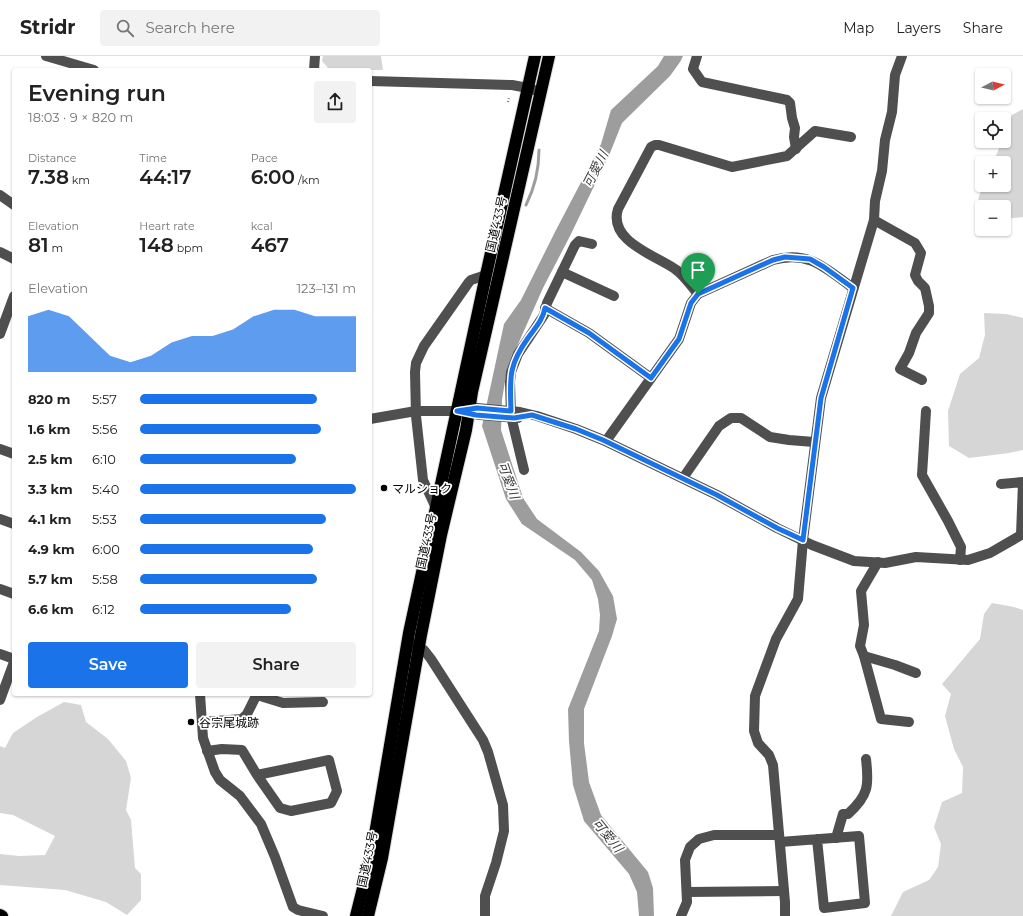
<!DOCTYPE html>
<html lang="en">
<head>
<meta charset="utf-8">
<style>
	body { margin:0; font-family:Montserrat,"Noto Sans JP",sans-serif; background:#f2f2f2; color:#222; height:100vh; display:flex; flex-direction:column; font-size:15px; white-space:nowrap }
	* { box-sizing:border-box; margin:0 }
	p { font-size:13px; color:#767676 }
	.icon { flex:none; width:22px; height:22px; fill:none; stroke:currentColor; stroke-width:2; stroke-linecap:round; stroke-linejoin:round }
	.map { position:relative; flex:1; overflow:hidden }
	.sheet { position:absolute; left:12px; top:12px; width:360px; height:628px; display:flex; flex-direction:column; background:#fff; border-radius:4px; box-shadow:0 1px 3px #0004 }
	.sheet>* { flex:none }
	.needle { width:26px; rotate:83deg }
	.tools { position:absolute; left:975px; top:12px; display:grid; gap:8px }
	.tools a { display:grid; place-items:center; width:36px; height:36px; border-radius:4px; background:#fff; box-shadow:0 1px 3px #0004; font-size:20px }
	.pin { position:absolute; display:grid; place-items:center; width:34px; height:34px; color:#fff; margin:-41px -17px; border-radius:50% 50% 50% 0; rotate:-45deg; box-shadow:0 0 4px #0007 }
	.pin .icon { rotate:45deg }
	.round { display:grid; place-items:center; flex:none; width:42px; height:42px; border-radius:4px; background:#f2f2f2 }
	.head { display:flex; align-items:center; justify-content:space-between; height:68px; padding:0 16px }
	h1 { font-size:22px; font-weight:600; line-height:30px }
	.stats { display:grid; grid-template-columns:repeat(3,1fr); gap:6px; height:68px; padding:4px 16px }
	.stats div { display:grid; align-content:center }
	.stats b { font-size:20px; font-weight:600 }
	.stats small { font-size:11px; font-weight:400 }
	.stats p { font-size:11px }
	.chart { height:112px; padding:8px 16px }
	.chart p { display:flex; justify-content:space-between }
	.chart svg { width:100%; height:72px; margin-top:4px; fill:#1a73e8; opacity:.7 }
	.cta { display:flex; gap:8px; margin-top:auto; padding:8px 16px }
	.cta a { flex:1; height:46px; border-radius:4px; background:#1a73e8; color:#fff; font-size:16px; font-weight:600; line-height:46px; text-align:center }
	.cta a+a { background:#f2f2f2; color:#222 }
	ul { padding:0 16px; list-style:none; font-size:13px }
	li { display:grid; grid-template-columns:64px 48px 1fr; align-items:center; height:30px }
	li i { height:10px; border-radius:5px; background:#1a73e8 }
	header { display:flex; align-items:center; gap:24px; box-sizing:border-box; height:56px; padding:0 20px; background:#fff; border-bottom:1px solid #e0e0e0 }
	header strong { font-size:19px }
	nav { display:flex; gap:22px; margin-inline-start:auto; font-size:14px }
	.search { width:280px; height:36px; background:#f2f2f2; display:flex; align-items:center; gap:10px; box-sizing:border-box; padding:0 14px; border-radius:4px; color:#767676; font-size:15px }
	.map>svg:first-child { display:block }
</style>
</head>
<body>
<header>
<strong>Stridr</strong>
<div class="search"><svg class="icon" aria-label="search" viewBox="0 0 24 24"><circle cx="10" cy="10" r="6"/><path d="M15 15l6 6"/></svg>Search here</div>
<nav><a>Map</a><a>Layers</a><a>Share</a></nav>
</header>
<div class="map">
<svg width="1023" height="860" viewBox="0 0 1023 860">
	<rect width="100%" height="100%" fill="#fff"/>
	<g fill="#d6d6d6">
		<path d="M 323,0 L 381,0 L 383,14 L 330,14 L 322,5 Z"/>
		<path d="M 1023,53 L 1023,161 L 1004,163 L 1004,151 L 982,151 L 982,161 L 976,161 L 979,140 L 984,129 L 1004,129 L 1004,107 L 993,107 L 1002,85 L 1004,85 L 1004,80 L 1012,59 Z"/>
		<path d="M 984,257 L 1006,258 L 1023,262 L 1023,394 L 1009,397 L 969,402 L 949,390 L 948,355 L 960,318 L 979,302 L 985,279 Z"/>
		<path d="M 992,547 L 1014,551 L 1023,554 L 1023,860 L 891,860 L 903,836 L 929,824 L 938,811 L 941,788 L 934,771 L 942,746 L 962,737 L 963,711 L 954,693 L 945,660 L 951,638 L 942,628 L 980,583 L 984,558 Z"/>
		<path d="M 64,646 L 81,649 L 86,666 L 108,683 L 126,705 L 131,722 L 126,754 L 131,764 L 135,812 L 141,818 L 141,844 L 127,859 L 106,846 L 65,834 L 0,829 L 0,798 L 19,800 L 45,799 L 55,780 L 13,759 L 0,757 L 0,690 L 5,692 L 13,677 L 37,661 Z"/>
	</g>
	<path fill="#9d9d9d" d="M 664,0 L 683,0 L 680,6 L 670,20 L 622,67 L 610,97 L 570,180 L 543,232 L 507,313 L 502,344 L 501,374 L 523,442 L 537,463 L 581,496 L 599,515 L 613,540 L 617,563 L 612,580 L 584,653 L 584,687 L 589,726 L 601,759 L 648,816 L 653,832 L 654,860 L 639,860 L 637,836 L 629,818 L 584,765 L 573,729 L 569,685 L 568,653 L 599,575 L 600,559 L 598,543 L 592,524 L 575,504 L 522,468 L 506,443 L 482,370 L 504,268 L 521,244 L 556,174 L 601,88 L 611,54 L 658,10 Z"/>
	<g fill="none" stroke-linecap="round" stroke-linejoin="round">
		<path stroke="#9d9d9d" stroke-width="3" d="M 526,149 C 535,131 539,114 539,94"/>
		<g stroke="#dbdbdb" stroke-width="14">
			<g id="highway">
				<path d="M 0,859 L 2,860"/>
				<path d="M 356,860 L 372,796 L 409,577 L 486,219 L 535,0"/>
				<path d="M 368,860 L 382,802 L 421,579 L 441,479 L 466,374 L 472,336 L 549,0"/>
			</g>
		</g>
		<path stroke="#717171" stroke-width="2" stroke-dasharray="1 2" stroke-linecap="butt" d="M 508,46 L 509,41"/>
		<g stroke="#4f4f4f" stroke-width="10">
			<path d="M 46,0 L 94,14"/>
			<path d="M 697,0 L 693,13 L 702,26 L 787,44 L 790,47 L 792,62 L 795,72 L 794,81 L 796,93"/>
			<path d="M 314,14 L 315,0"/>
			<path d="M 370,25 L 512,29 L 528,32 L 540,36"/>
			<path d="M 0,139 L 14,149"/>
			<path d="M 874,164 L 915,187 L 921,197 L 915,219 L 918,225 L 925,232 L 929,250 L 929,257 L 916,277 L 909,297 L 900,313 L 922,324"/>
			<path d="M 0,196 L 14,203"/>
			<path d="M 562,216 L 614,240"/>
			<path d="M 698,238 C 691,230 684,219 675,213 C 655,199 608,185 618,153 L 651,91 L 655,89 L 659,89 L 732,111 L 787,100 L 815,75 L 851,81"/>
			<path d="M 545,252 L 589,277 L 651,322"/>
			<path d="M 0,278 L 14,240"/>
			<path d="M 465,354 L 477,352 L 520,356 L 537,360 L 576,373 L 603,384 L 717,439 L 777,472 L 812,489 L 854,505 L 885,507 L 916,501 L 968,504 L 990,497 L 1023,478"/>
			<path d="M 926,355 L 922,419 L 948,465 L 961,491 L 960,504"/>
			<path d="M 465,356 L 480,359 L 518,362"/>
			<path d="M 370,363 L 416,355 L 463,355"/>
			<path d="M 606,385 L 679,283 L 691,247 L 698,238 L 773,204 C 809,194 825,212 853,232"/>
			<path d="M 0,393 L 14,398"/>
			<path d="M 524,414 L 511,360 L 510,326 L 511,316 L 518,298 L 544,259 L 547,247 L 575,189 L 579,185 L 592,188"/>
			<path d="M 683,422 L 719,370 L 731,362 L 741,362 L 770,381 L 789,384 L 814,386"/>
			<path d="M 1001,428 L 1023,426 L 1021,479"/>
			<path d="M 436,452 L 423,424 L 416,360 L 415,316 L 416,307 L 424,290 L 469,226 L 471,224 L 486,219"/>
			<path d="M 0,463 L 14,468"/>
			<path d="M 878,506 L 861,535 L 864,569 L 860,590 L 864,600 L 895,609 L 916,617"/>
			<path d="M 0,533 L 14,538"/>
			<path d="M 413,589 L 424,594 L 431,603 L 483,684 L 488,696 L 503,749 L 504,775 L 496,807 L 485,840 L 485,860"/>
			<path d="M 0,598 L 14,603"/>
			<path d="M 864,600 L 881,663 L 909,666"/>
			<path d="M 200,638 L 203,682 L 215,716 L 220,724 L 240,740 L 261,768 L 275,801 L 293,851 L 298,854 L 323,860"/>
			<path d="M 257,639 L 283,647 L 323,646"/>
			<path d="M 0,644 L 14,606"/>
			<path d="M 202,666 L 242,663 L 247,658 L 257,638"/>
			<path d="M 207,695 L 222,693 L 242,694 L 257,719 L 280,752 L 291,755 L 331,747 L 337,735 L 329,704 L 257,719"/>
			<path d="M 836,782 L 843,758 L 848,758 C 869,739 869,729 866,703"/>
			<path d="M 780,786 L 859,780 L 865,847 L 824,852 L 817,783"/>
			<path d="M 687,836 L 784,835"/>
			<path d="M 681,860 L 687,846 L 685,804 L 690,791 L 699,783 L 714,779 L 779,779"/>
			<path d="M 785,860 L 785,846 L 773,709 L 769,699 L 758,687 L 754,675 L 755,640 L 776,583 L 798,543 L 803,484 L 821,342 L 874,164 L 875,145 L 882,115 L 885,84 L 892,56 L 895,19 L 902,0"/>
		</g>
		<use href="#highway" stroke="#000" stroke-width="12"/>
	</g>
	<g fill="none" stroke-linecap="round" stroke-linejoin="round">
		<g stroke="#fff" stroke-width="8">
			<path id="route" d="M 785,201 L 810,203 L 824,211 L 853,232 L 821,342 L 803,484 L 777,472 L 717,439 L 603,384 L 576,373 L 532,359 L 514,362 L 476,359 L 457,355 L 477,352 L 511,355 C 510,322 508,310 528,282 C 535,272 543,264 545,252 L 589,277 L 651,322 L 679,283 L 691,247 L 698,238 L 773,204 Z"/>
		</g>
		<use href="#route" stroke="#1a73e8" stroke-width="5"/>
	</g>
	<g fill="#000" stroke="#fff" stroke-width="1.5">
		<circle cx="384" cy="432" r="4"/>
		<circle cx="191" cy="666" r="4"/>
	</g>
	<g text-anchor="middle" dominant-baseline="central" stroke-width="3.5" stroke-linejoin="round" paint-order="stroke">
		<g font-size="12" fill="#000" stroke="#fff">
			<text transform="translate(496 168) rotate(-77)">国道433号</text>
			<text transform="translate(426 485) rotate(-78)">国道433号</text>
			<text transform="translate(367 803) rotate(-78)">国道433号</text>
		</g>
		<g font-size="12" fill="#000" stroke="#fff" text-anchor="start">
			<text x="392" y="432">マルショク</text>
			<text x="199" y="666">谷宗尾城跡</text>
		</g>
		<g font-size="13" font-style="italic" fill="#3e3e3e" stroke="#fff">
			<text transform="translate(595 113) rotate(-63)">可愛川</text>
			<text transform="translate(509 424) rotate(70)">可愛川</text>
			<text transform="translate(608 779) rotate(51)">可愛川</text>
		</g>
	</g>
</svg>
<div class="tools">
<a><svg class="needle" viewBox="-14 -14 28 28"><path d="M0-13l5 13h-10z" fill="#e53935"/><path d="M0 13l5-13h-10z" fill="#767676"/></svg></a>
<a><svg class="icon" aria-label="locate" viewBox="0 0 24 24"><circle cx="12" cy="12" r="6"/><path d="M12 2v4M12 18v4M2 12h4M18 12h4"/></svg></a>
<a>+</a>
<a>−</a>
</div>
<div class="pin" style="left:698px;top:238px;background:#1e9e55"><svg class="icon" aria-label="arrive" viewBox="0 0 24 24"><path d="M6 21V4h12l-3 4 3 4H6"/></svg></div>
<section class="sheet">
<div class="head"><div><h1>Evening run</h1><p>18:03 · 9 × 820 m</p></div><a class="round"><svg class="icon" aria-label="share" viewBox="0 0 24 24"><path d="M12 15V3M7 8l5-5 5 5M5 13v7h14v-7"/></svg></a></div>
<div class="stats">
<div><p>Distance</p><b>7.38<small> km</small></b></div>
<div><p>Time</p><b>44:17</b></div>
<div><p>Pace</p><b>6:00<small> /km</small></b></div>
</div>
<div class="stats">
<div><p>Elevation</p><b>81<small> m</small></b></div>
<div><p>Heart rate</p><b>148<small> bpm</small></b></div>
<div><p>kcal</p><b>467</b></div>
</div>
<div class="chart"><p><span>Elevation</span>123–131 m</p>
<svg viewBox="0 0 160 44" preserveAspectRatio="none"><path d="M0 44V10L10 6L20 10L30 22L40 34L50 38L60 34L70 26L80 22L90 22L100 18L110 10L120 6L130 6L140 10L150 10L160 10V44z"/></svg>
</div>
<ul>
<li><b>820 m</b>5:57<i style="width:82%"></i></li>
<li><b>1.6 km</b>5:56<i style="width:84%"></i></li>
<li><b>2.5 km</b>6:10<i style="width:72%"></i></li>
<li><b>3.3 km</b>5:40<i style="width:100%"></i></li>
<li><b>4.1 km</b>5:53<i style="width:86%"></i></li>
<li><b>4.9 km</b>6:00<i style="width:80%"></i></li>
<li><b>5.7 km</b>5:58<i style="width:82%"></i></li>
<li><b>6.6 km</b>6:12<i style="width:70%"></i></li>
</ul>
<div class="cta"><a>Save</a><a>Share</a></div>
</section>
</div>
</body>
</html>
